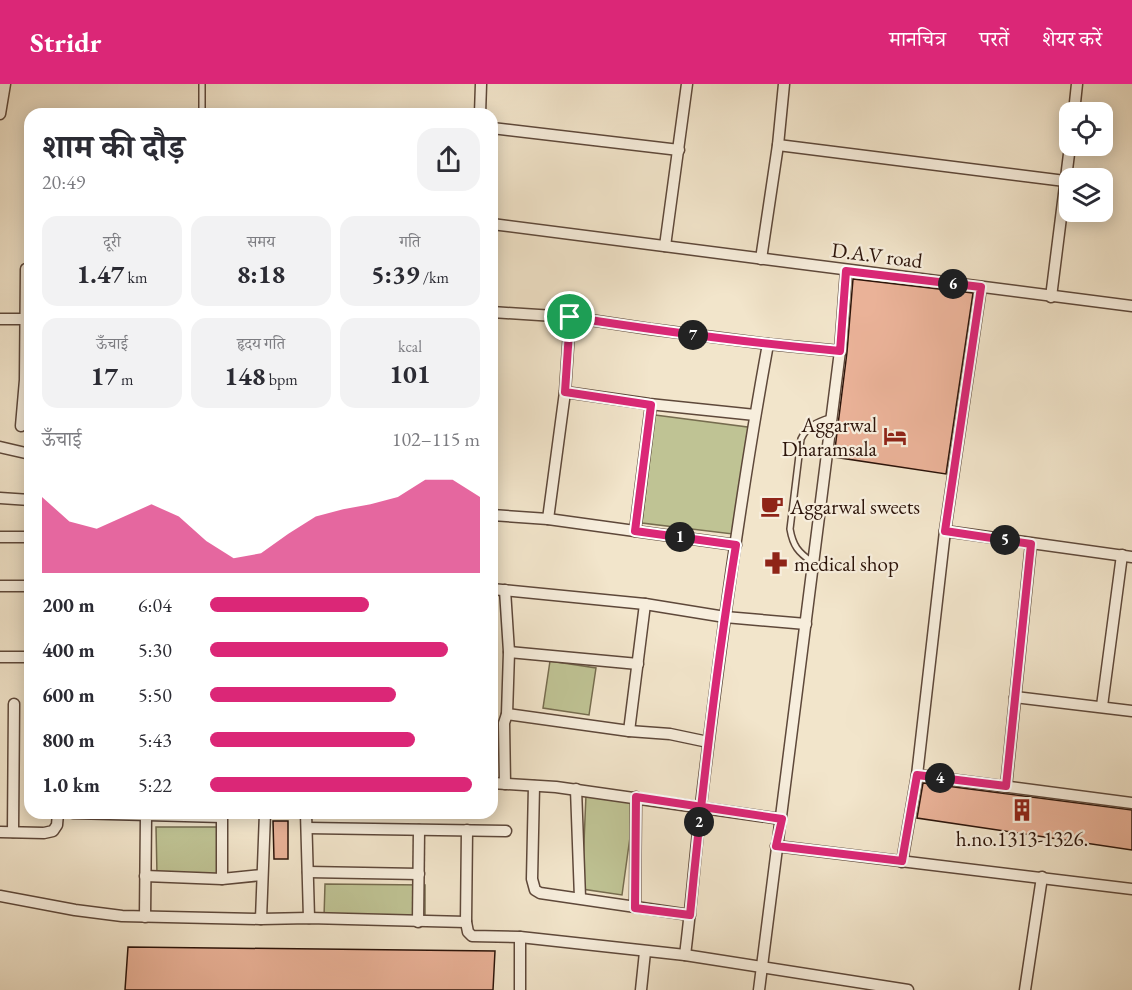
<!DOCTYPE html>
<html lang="hi">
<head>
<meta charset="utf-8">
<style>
	body { margin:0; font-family:"EB Garamond","Noto Serif Devanagari",serif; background:#f2f2f3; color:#2b2b33; height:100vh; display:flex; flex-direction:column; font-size:22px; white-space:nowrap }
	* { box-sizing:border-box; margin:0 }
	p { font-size:20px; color:#7c7c81 }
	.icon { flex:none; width:33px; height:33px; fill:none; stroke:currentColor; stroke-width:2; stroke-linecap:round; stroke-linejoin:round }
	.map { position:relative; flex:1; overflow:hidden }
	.side { position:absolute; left:24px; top:24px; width:474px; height:711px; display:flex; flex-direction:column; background:#fff; border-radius:18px; box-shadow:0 3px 15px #0003 }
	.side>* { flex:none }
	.buttons { position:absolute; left:1059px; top:18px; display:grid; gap:12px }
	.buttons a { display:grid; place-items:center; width:54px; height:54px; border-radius:12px; background:#fff; box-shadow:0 3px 15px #0003; font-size:30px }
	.pin { position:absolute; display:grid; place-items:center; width:51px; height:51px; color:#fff; margin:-26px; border:3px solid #fff; border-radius:50%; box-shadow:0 2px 6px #0007 }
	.km { position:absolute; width:30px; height:30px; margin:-15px; border-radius:50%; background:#222; color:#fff; font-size:16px; line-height:30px; text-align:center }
	.round { display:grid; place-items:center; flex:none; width:63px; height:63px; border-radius:18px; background:#f2f2f3 }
	.overview { display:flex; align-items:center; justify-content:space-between; height:102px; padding:0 18px }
	h1 { font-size:33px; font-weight:700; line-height:45px }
	.stats { display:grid; grid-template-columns:repeat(3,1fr); gap:9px; height:102px; padding:6px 18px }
	.stats div { display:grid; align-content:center; border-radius:15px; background:#f2f2f3; text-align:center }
	.stats b { font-size:26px; font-weight:700 }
	.stats small { font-size:16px; font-weight:400 }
	.stats p { font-size:16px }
	.chart { height:168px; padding:12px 18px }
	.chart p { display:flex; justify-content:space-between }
	.chart svg { width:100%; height:108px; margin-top:6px; fill:#db2777; opacity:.7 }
	ul { padding:0 18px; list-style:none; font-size:20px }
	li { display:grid; grid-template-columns:96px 72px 1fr; align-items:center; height:45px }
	li i { height:15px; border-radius:8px; background:#db2777 }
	header { display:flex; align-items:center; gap:36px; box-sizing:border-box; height:84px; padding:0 30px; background:#db2777; color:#fff }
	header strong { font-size:28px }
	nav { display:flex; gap:33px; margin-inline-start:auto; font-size:21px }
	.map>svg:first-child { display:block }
</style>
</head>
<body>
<header>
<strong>Stridr</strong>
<nav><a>मानचित्र</a><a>परतें</a><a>शेयर करें</a></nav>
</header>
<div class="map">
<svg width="1132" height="906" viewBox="0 0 1132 906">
	<rect width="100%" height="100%" fill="#f2e5cb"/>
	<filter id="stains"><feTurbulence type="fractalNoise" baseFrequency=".00333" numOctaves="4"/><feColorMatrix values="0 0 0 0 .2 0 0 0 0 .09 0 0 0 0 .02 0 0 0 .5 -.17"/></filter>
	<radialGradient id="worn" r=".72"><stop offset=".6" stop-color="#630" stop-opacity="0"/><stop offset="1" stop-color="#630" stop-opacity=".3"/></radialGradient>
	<g fill="#bfc394" stroke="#766c4f" stroke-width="1.5">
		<path d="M 655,331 L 755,344 L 741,451 L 642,439 Z"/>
		<path d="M 550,577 L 596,584 L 589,631 L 543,624 Z"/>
		<path d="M 586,711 L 635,717 L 622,811 L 582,805 Z"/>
		<path d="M 156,743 L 227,743 L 227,791 L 157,791 Z"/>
		<path d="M 325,800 L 425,801 L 425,834 L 324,833 Z"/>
	</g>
	<g fill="#eab298" stroke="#2c140a" stroke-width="1.5">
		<path d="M 853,195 L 973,209 L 946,390 L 834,373 L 847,268 Z"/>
		<path d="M 923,699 L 1132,726 L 1132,766 L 917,734 Z"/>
		<path d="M 273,737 L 288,737 L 288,775 L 274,775 Z"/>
		<path d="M 128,863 L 495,867 L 493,906 L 125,906 Z"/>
	</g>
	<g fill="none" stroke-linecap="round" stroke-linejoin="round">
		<g stroke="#5e483a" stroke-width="8">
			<g id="service">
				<path d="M 202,0 L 202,30"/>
				<path d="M 812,478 C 798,468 793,462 790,445 L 801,355 C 807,342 817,338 830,334"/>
			</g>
		</g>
		<g stroke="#5e483a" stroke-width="13">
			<g id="minor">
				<path d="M 1074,28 L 1077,0"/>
				<path d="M 0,30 L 5,0"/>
				<path d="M 480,30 L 481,0"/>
				<path d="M 492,44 L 679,66"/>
				<path d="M 778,61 L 1065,97"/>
				<path d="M 492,140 L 1132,222"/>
				<path d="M 665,162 L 687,0"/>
				<path d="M 761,175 L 778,61 L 784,0"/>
				<path d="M 1051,213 L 1070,62"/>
				<path d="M 492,228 L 570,233 L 650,245 L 768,260 L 840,267"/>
				<path d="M 0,235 L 25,235"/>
				<path d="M 565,308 L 649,320 L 755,331"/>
				<path d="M 21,342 L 25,296 L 26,185"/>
				<path d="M 0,363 L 30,370"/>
				<path d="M 0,414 L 30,416"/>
				<path d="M 492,431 L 548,435 L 736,461"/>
				<path d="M 548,435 L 565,308 L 570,233"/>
				<path d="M 635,447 L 651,321"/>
				<path d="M 945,447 L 1132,473"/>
				<path d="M 0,453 L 30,453"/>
				<path d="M 0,502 L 30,502"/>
				<path d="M 492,505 L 645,520 L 725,533 L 806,540"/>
				<path d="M 509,568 L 638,580"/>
				<path d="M 0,573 L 30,573"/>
				<path d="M 1015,613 L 1132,627"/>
				<path d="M 1102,622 L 1122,471"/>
				<path d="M 507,630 L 629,647 L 670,650 L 708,658"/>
				<path d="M 629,647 L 645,520"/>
				<path d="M 917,691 L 1132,719"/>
				<path d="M 492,699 L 556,703 L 781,735"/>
				<path d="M 505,700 L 504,639 L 507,630 L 509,568 L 505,506"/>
				<path d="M 534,702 L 532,795 L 535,806 L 540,809 L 690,831"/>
				<path d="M 1006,703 L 1031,460"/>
				<path d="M 576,705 L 580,814"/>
				<path d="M 73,729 L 222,733"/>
				<path d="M 306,729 L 309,834"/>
				<path d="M 307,744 L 506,747"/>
				<path d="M 467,746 L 466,838 L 468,848 L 472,852 L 520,853 L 685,871 L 908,906"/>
				<path d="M 0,748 L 44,749 L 53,747 L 57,741 L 58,729"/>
				<path d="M 13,748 L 14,620"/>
				<path d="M 776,762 L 1132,805"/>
				<path d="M 902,778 L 917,691 L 945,447 L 981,203"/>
				<path d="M 308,788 L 419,790"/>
				<path d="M 145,792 L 222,795 L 262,791"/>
				<path d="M 222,795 L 222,729"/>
				<path d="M 0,812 L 75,826 L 122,832 L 261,835 L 309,834 L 466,838"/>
				<path d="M 635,823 L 636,713"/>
				<path d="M 145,833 L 146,732"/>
				<path d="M 261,835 L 265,729"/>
				<path d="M 418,838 L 419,746"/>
				<path d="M 520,853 L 520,906"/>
				<path d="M 685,871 C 692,816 696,760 703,704 C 721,556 741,407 768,260"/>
				<path d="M 641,906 L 645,868"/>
				<path d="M 759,906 L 840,267 L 846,187"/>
				<path d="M 1025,906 L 1042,793"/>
			</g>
		</g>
		<use href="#service" stroke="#f7eedd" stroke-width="5"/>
		<use href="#minor" stroke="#f7eedd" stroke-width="10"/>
	</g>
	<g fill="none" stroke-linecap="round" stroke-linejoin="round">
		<g stroke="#fff" stroke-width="12">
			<path id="route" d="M 570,233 L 565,308 L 651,321 L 635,447 L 736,461 C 716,584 702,707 690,831 L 635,824 L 636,713 L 782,735 L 776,762 L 902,777 L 917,691 L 1006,702 L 1031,460 L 945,447 L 981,203 L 846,187 L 840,267 C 750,259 660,247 570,233"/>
		</g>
		<use href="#route" stroke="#db2777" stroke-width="8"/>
	</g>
	<defs>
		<g id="hotel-bare" transform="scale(1.8)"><path d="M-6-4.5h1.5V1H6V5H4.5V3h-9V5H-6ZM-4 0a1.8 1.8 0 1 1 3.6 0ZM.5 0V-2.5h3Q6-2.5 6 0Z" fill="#8f2418" stroke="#f7eedd" stroke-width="2.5" paint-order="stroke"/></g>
		<g id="cafe-bare" transform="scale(1.8)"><path d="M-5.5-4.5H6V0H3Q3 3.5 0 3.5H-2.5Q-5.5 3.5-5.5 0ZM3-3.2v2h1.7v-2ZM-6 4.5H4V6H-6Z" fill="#8f2418" stroke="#f7eedd" stroke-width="2.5" paint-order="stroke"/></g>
		<g id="pharmacy-bare" transform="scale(1.8)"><path d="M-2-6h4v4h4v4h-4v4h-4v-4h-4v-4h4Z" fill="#8f2418" stroke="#f7eedd" stroke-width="2.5" paint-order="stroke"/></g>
		<g id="building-bare" transform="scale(1.8)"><path d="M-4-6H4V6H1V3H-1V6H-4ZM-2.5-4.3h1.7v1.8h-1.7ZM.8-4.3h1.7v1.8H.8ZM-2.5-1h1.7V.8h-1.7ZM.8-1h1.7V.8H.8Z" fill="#8f2418" stroke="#f7eedd" stroke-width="2.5" paint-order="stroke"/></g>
	</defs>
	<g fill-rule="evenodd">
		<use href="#hotel-bare" x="895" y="352"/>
		<use href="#cafe-bare" x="772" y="422"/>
		<use href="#pharmacy-bare" x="776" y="479"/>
		<use href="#building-bare" x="1022" y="726"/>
	</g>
	<g text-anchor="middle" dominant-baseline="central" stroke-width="4.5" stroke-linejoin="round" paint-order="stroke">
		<g font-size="21" fill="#2c140a" stroke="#f7eedd">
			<text transform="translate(877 171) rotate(7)">D.A.V road</text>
		</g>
		<g font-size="21" fill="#2c140a" stroke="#f7eedd" text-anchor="start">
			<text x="877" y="340" text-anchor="end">Aggarwal<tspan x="877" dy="24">Dharamsala</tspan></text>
			<text x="790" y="422">Aggarwal sweets</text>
			<text x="794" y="479">medical shop</text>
			<text x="1022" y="754" text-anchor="middle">h.no.1313-1326.</text>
		</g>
	</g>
	<rect width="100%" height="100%" filter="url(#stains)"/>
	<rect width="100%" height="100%" fill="url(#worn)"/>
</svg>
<div class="buttons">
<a><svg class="icon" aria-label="locate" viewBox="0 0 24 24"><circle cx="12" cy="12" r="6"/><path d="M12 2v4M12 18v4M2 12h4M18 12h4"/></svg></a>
<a><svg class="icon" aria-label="layers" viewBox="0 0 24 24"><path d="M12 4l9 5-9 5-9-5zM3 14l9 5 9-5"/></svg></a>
</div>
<div class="pin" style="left:570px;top:233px;background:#1e9e55"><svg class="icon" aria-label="arrive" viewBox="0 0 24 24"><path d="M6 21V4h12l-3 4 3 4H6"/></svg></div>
<b class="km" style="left:680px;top:453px">1</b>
<b class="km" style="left:699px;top:738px">2</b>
<b class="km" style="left:940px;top:694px">4</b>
<b class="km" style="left:1005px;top:456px">5</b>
<b class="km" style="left:953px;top:200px">6</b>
<b class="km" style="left:693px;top:251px">7</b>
<section class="side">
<div class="overview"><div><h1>शाम की दौड़</h1><p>20:49</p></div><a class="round"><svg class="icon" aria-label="share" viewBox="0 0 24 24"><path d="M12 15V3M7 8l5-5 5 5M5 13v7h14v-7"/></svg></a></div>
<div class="stats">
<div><p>दूरी</p><b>1.47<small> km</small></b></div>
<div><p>समय</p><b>8:18</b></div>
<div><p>गति</p><b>5:39<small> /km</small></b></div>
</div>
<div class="stats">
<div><p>ऊँचाई</p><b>17<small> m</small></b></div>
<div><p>हृदय गति</p><b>148<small> bpm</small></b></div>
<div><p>kcal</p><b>101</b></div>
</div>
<div class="chart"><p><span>ऊँचाई</span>102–115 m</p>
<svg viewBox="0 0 160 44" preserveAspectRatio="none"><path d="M0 44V13L10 23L20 26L30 21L40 16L50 21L60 31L70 38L80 36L90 28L100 21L110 18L120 16L130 13L140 6L150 6L160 13V44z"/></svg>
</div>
<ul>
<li><b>200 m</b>6:04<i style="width:59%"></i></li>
<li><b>400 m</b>5:30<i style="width:88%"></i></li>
<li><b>600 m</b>5:50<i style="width:69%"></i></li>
<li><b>800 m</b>5:43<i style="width:76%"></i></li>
<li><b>1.0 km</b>5:22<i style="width:97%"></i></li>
</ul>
</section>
</div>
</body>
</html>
